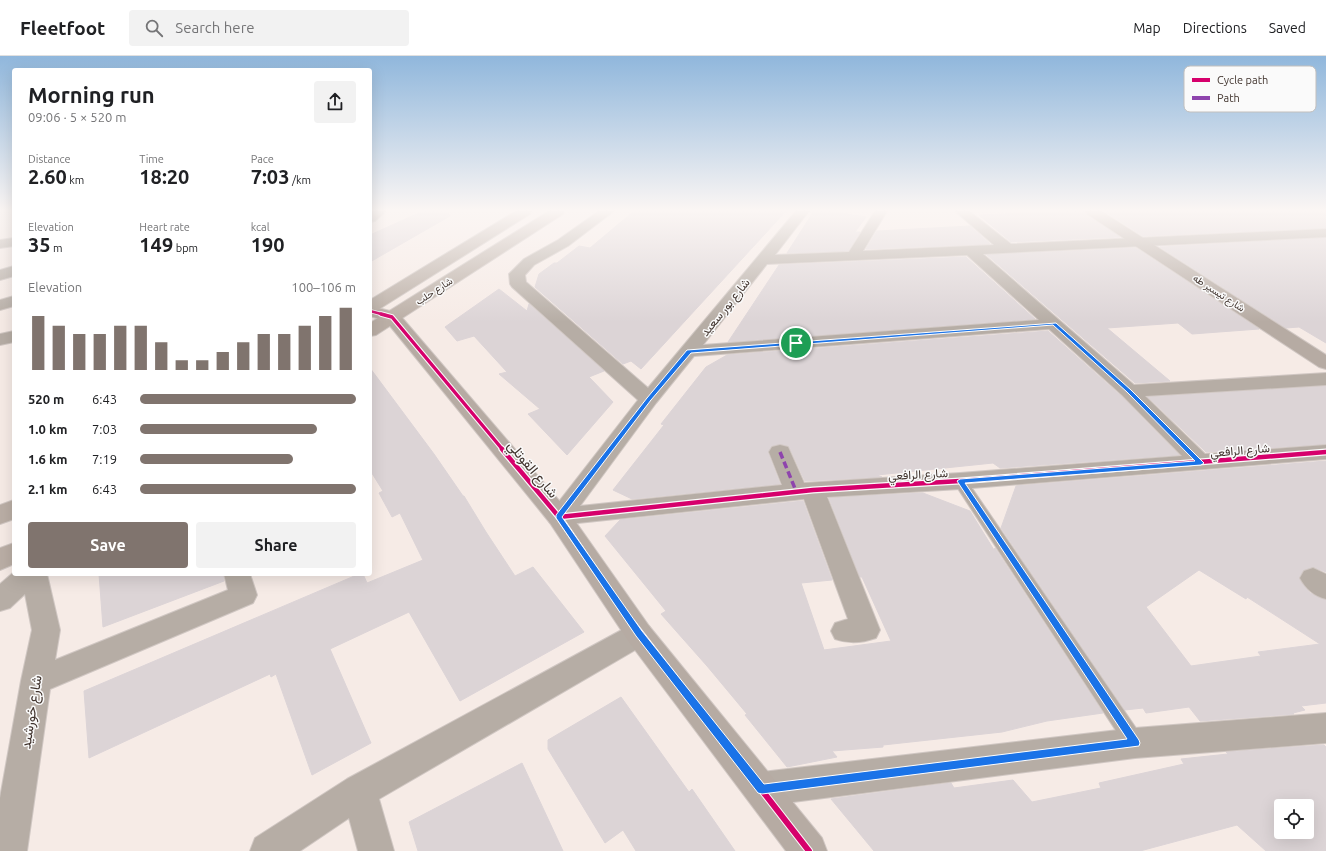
<!DOCTYPE html>
<html lang="en">
<head>
<meta charset="utf-8">
<style>
	body { margin:0; font-family:Ubuntu,Vazirmatn,sans-serif; background:#f2f2f2; color:#202124; height:100vh; display:flex; flex-direction:column; font-size:15px; white-space:nowrap }
	* { box-sizing:border-box; margin:0 }
	p { font-size:13px; color:#757577 }
	.icon { flex:none; width:22px; height:22px; fill:none; stroke:currentColor; stroke-width:2; stroke-linecap:round; stroke-linejoin:round }
	.map { position:relative; flex:1; overflow:hidden }
	.sheet { position:absolute; left:12px; top:12px; width:360px; height:508px; display:flex; flex-direction:column; background:#fff; border-radius:4px; box-shadow:0 4px 16px #0002 }
	.sheet>* { flex:none }
	.tools { position:absolute; left:1274px; top:743px; display:grid; gap:8px }
	.tools a { display:grid; place-items:center; width:40px; height:40px; border-radius:4px; background:#fff; box-shadow:0 4px 16px #0002; font-size:20px }
	.pin { position:absolute; display:grid; place-items:center; width:34px; height:34px; color:#fff; margin:-17px; border:2px solid #fff; border-radius:50%; box-shadow:0 1px 4px #0007 }
	.round { display:grid; place-items:center; flex:none; width:42px; height:42px; border-radius:4px; background:#f2f2f2 }
	.summary { display:flex; align-items:center; justify-content:space-between; height:68px; padding:0 16px }
	h1 { font-size:22px; font-weight:600; line-height:30px }
	.metrics { display:grid; grid-template-columns:repeat(3,1fr); gap:6px; height:68px; padding:4px 16px }
	.metrics div { display:grid; align-content:center }
	.metrics b { font-size:20px; font-weight:600 }
	.metrics small { font-size:11px; font-weight:400 }
	.metrics p { font-size:11px }
	.chart { height:112px; padding:8px 16px }
	.chart p { display:flex; justify-content:space-between }
	.chart svg { width:100%; height:72px; margin-top:4px; stroke:#80746e; stroke-width:6 }
	.primary-button { display:flex; gap:8px; margin-top:auto; padding:8px 16px }
	.primary-button a { flex:1; height:46px; border-radius:4px; background:#80746e; color:#fff; font-size:16px; font-weight:600; line-height:46px; text-align:center }
	.primary-button a+a { background:#f2f2f2; color:#202124 }
	ul { padding:0 16px; list-style:none; font-size:13px }
	li { display:grid; grid-template-columns:64px 48px 1fr; align-items:center; height:30px }
	li i { height:10px; border-radius:5px; background:#80746e }
	header { display:flex; align-items:center; gap:24px; box-sizing:border-box; height:56px; padding:0 20px; background:#fff; border-bottom:1px solid #e0e0e0 }
	header strong { font-size:19px }
	nav { display:flex; gap:22px; margin-inline-start:auto; font-size:14px }
	.search { width:280px; height:36px; background:#f2f2f2; display:flex; align-items:center; gap:10px; box-sizing:border-box; padding:0 14px; border-radius:4px; color:#757577; font-size:15px }
	.map>svg:first-child { display:block }
</style>
</head>
<body>
<header>
<strong>Fleetfoot</strong>
<div class="search"><svg class="icon" aria-label="search" viewBox="0 0 24 24"><circle cx="10" cy="10" r="6"/><path d="M15 15l6 6"/></svg>Search here</div>
<nav><a>Map</a><a>Directions</a><a>Saved</a></nav>
</header>
<div class="map">
<svg width="1326" height="795" viewBox="0 0 1326 795">
	<rect width="100%" height="100%" fill="#f6ebe6"/>
	<g fill="#dcd4d6" stroke="#dcd4d7" fill-rule="evenodd">
		<path d="M 423,155 L 447,155 L 450,160 L 370,206 L 370,179 Z"/>
		<path d="M 634,155 L 786,155 L 641,313 L 631,305 L 623,308 L 535,231 L 539,218 L 554,207 L 557,207 L 579,190 L 590,192 Z"/>
		<path d="M 814,155 L 828,155 L 866,161 L 855,176 L 860,176 L 848,195 L 787,197 Z"/>
		<path d="M 1077,155 L 1085,155 L 1086,159 L 1120,181 L 1011,186 L 979,159 Z"/>
		<path d="M 1104,155 L 1326,155 L 1326,172 L 1143,180 Z"/>
		<path d="M 970,170 L 990,188 L 866,193 L 877,175 Z"/>
		<path d="M 1326,182 L 1326,287 L 1299,271 L 1286,272 L 1160,191 Z"/>
		<path d="M 1136,192 L 1259,273 L 1192,278 L 1178,267 L 1107,272 L 1170,325 L 1135,327 L 987,199 Z"/>
		<path d="M 966,201 L 1035,263 L 728,286 L 779,209 Z"/>
		<path d="M 499,233 L 527,255 L 529,248 L 604,315 L 589,321 L 613,346 L 567,399 L 528,358 L 540,353 L 499,318 L 507,316 L 474,280 L 457,285 L 445,271 Z"/>
		<path d="M 1048,275 L 1121,340 L 1179,399 L 1000,412 L 993,407 L 877,419 L 882,421 L 805,425 L 789,390 L 780,388 L 771,390 L 768,397 L 780,428 L 632,443 L 613,434 L 664,369 L 661,368 L 706,311 L 727,299 Z"/>
		<path d="M 370,312 L 434,398 L 463,440 L 464,440 L 486,476 L 515,520 L 533,511 L 584,576 L 460,645 L 409,556 L 330,593 L 371,687 L 312,719 L 276,618 L 271,621 L 270,618 L 89,702 L 84,635 L 359,518 L 363,518 L 367,527 L 423,504 L 400,457 L 392,461 L 379,437 L 383,435 L 370,414 Z"/>
		<path d="M 1326,330 L 1326,388 L 1206,396 L 1148,341 Z"/>
		<path d="M 1326,405 L 1326,516 L 1313,511 L 1304,514 L 1299,521 L 1304,530 L 1310,537 L 1326,544 L 1326,647 L 1301,650 L 1305,654 L 1293,657 L 1294,658 L 1200,665 L 1189,651 L 1146,657 L 1143,652 L 1125,654 L 1001,472 L 1016,430 ZM 1199,514 L 1246,543 L 1247,541 L 1320,588 L 1258,596 L 1261,600 L 1191,610 L 1146,551 Z"/>
		<path d="M 923,437 L 970,455 L 994,494 L 995,492 L 1103,657 L 1047,665 L 1002,676 L 883,689 L 883,691 L 832,695 L 837,701 L 787,711 L 745,659 L 747,658 L 707,610 L 661,558 L 666,555 L 605,480 L 620,464 L 803,445 L 832,524 L 801,527 L 824,594 L 891,585 L 862,521 L 860,521 L 829,442 Z"/>
		<path d="M 99,518 L 223,518 L 224,525 L 103,571 Z"/>
		<path d="M 621,641 L 689,736 L 692,733 L 735,795 L 636,795 L 623,774 L 605,787 L 548,693 L 548,684 Z"/>
		<path d="M 1324,689 L 1326,691 L 1326,795 L 1266,795 L 1237,769 L 1140,795 L 874,795 L 831,743 L 951,727 L 954,732 L 1013,724 L 1032,746 L 1101,732 L 1099,727 L 1184,708 L 1181,703 L 1228,698 L 1226,696 ZM 1281,750 L 1307,750 L 1307,776 L 1281,776 Z"/>
		<path d="M 522,707 L 563,795 L 418,795 L 409,766 Z"/>
	</g>
	<g fill="none" stroke-linecap="round" stroke-linejoin="round">
		<g stroke="#d0c7c3" stroke-width="2">
			<path id="lane" d="M 960,421 L 965,422 L 1142,681 L 1145,687 L 1142,693 L 1135,696 L 1128,693 L 953,425 L 955,422 Z"/>
		</g>
		<g stroke="#d0c7c3" stroke-width="2">
			<g id="street">
				<path d="M 371,155 L 386,155 L 375,165 L 370,166 L 370,156 Z"/>
				<path d="M 599,155 L 614,155 L 568,190 L 534,209 L 525,219 L 526,226 L 648,332 L 796,155 L 809,155 L 775,199 L 849,196 L 875,155 L 887,155 L 863,195 L 994,189 L 955,155 L 969,155 L 1011,188 L 1326,173 L 1326,181 L 983,198 L 1134,329 L 1326,317 L 1326,329 L 1145,340 L 1205,398 L 1326,389 L 1326,403 L 960,433 L 827,441 L 880,574 L 876,582 C 862,587 849,588 835,583 L 831,575 L 835,567 L 848,563 L 804,443 L 559,469 L 550,467 L 547,461 L 638,344 L 512,231 L 510,228 L 509,218 L 524,203 L 558,184 ZM 967,199 L 1039,264 L 703,289 L 767,208 ZM 1049,273 L 1122,339 L 1182,400 L 960,417 L 804,427 L 788,391 L 780,389 L 772,391 L 769,396 L 782,429 L 580,450 L 656,347 L 694,300 Z"/>
				<path d="M 14,182 L 14,190 L 0,192 L 0,184 Z"/>
				<path d="M 14,210 L 14,220 L 0,224 L 0,214 Z"/>
				<path d="M 14,240 L 14,250 L 0,254 L 0,244 Z"/>
				<path d="M 14,275 L 14,286 L 0,289 L 0,278 Z"/>
				<path d="M 1313,512 L 1326,518 L 1326,543 C 1314,540 1306,533 1300,522 L 1304,515 Z"/>
				<path d="M 14,516 L 14,518 L 47,518 L 60,574 L 55,604 L 228,534 L 224,518 L 250,518 L 257,539 L 253,547 L 50,633 L 27,795 L 0,795 L 0,742 L 21,625 L 32,574 L 25,538 L 10,552 L 0,555 L 0,528 Z"/>
				<path d="M 639,566 L 649,570 L 653,578 L 649,586 L 379,743 L 394,795 L 358,795 L 349,762 L 300,795 L 250,795 L 255,782 L 347,723 L 629,570 Z"/>
				<path d="M 1326,657 L 1326,687 L 1135,702 L 762,750 L 750,745 L 745,733 L 750,721 L 762,716 L 1135,672 Z"/>
			</g>
		</g>
		<g stroke="#d0c7c3" stroke-width="2">
			<g id="secondary">
				<path d="M 1086,155 L 1101,155 L 1326,299 L 1326,313 L 1319,311 L 1087,158 Z"/>
				<path d="M 370,250 L 398,257 L 568,455 L 649,570 L 822,782 L 827,795 L 786,795 L 629,586 L 550,467 L 386,265 L 370,260 Z"/>
			</g>
		</g>
		<g stroke="#d0c7c3" stroke-width="2">
			<g id="primary">
				<path d="M 516,155 L 531,155 L 530,158 L 376,255 L 370,256 L 370,244 Z"/>
				<path d="M 549,155 L 564,155 L 563,158 L 376,279 L 370,280 L 370,267 Z"/>
				<path d="M 14,444 L 14,463 L 0,468 L 0,449 Z"/>
				<path d="M 14,487 L 14,508 L 0,514 L 0,492 Z"/>
			</g>
		</g>
		<use href="#lane" fill="#b6ada5" fill-rule="evenodd"/>
		<use href="#street" fill="#b6ada5" fill-rule="evenodd"/>
		<use href="#secondary" fill="#b6aba3" fill-rule="evenodd"/>
		<use href="#primary" fill="#baaea5" fill-rule="evenodd"/>
		<path stroke="#8e44ad" stroke-width="3.5" stroke-dasharray="7 3.5" stroke-linecap="butt" d="M 780,396 L 796,435"/>
		<g stroke="#fafafa" stroke-width="4">
			<path id="cycleway-far3" d="M 370,255 L 385,259"/>
		</g>
		<g stroke="#fafafa" stroke-width="5.5">
			<path id="cycleway-far2" d="M 381,258 L 392,261 L 503,394"/>
		</g>
		<g stroke="#fafafa" stroke-width="7">
			<g id="cycleway-far1">
				<path d="M 502,393 L 559,461 L 632,568"/>
				<path d="M 559,461 L 813,434 L 960,425 L 1326,396"/>
			</g>
		</g>
		<g stroke="#fafafa" stroke-width="8">
			<path id="cycleway" d="M 632,567 L 809,795"/>
		</g>
		<use href="#cycleway-far3" stroke="#d6006c" stroke-width="2.5"/>
		<use href="#cycleway-far2" stroke="#d6006c" stroke-width="3.5"/>
		<use href="#cycleway-far1" stroke="#d6006c" stroke-width="4.5"/>
		<use href="#cycleway" stroke="#d6006c" stroke-width="6"/>
	</g>
	<linearGradient id="sky" x2="0" y2="1"><stop stop-color="#90b7dc"/><stop offset="0.58" stop-color="#fbf6f4"/><stop offset="1" stop-color="#fbf6f4" stop-opacity="0"/></linearGradient>
	<rect width="1326" height="266" fill="url(#sky)"/>
	<path fill="#1a73e8" stroke="#fff" fill-rule="evenodd" d="M 1056,267 L 1131,334 L 1204,407 L 1201,409 L 965,427 L 1139,684 L 1140,687 L 1139,690 L 762,738 L 758,737 L 636,580 L 556,462 L 556,459 L 647,342 L 687,294 ZM 1053,269 L 1127,336 L 1195,405 L 960,423 L 957,425 L 1127,683 L 764,728 L 642,575 L 562,461 L 651,344 L 691,297 Z"/>
	<g text-anchor="middle" dominant-baseline="central" stroke-width="3" stroke-linejoin="round" paint-order="stroke">
		<g font-size="10" fill="#41342e" stroke="#fafafa">
			<text transform="translate(434 235) rotate(-33)">شارع حلب</text>
			<text transform="translate(1219 237) rotate(33)">شارع تيسير طه</text>
		</g>
		<g font-size="12" fill="#41342e" stroke="#fafafa">
			<text transform="translate(725 251) rotate(-51)">شارع بور سعيد</text>
			<text transform="translate(1240 394) rotate(-5)">شارع الرافعي</text>
			<text transform="translate(918 418) rotate(-3)">شارع الرافعي</text>
		</g>
		<g font-size="14" fill="#41342e" stroke="#fafafa">
			<text transform="translate(533 413) rotate(50)">شارع القوتلي</text>
			<text transform="translate(31 656) rotate(-81)">شارع خورشيد</text>
		</g>
	</g>
	<rect x="1184" y="10" width="132" height="46" rx="6" fill="#fafafa" stroke="#c2bfbd" stroke-width="1"/>
	<rect x="1192" y="22" width="18" height="4" fill="#d6006c"/>
	<rect x="1192" y="40" width="18" height="4" fill="#8e44ad"/>
	<g font-size="11" fill="#41342e">
		<text x="1217" y="28">Cycle path</text>
		<text x="1217" y="46">Path</text>
	</g>
</svg>
<div class="tools">
<a><svg class="icon" aria-label="locate" viewBox="0 0 24 24"><circle cx="12" cy="12" r="6"/><path d="M12 2v4M12 18v4M2 12h4M18 12h4"/></svg></a>
</div>
<div class="pin" style="left:796px;top:287px;background:#1e9e55"><svg class="icon" aria-label="arrive" viewBox="0 0 24 24"><path d="M6 21V4h12l-3 4 3 4H6"/></svg></div>
<section class="sheet">
<div class="summary"><div><h1>Morning run</h1><p>09:06 · 5 × 520 m</p></div><a class="round"><svg class="icon" aria-label="share" viewBox="0 0 24 24"><path d="M12 15V3M7 8l5-5 5 5M5 13v7h14v-7"/></svg></a></div>
<div class="metrics">
<div><p>Distance</p><b>2.60<small> km</small></b></div>
<div><p>Time</p><b>18:20</b></div>
<div><p>Pace</p><b>7:03<small> /km</small></b></div>
</div>
<div class="metrics">
<div><p>Elevation</p><b>35<small> m</small></b></div>
<div><p>Heart rate</p><b>149<small> bpm</small></b></div>
<div><p>kcal</p><b>190</b></div>
</div>
<div class="chart"><p><span>Elevation</span>100–106 m</p>
<svg viewBox="0 0 160 44" preserveAspectRatio="none"><path d="M5 44V11M15 44V17M25 44V22M35 44V22M45 44V17M55 44V17M65 44V27M75 44V38M85 44V38M95 44V33M105 44V27M115 44V22M125 44V22M135 44V17M145 44V11M155 44V6"/></svg>
</div>
<ul>
<li><b>520 m</b>6:43<i style="width:100%"></i></li>
<li><b>1.0 km</b>7:03<i style="width:82%"></i></li>
<li><b>1.6 km</b>7:19<i style="width:71%"></i></li>
<li><b>2.1 km</b>6:43<i style="width:100%"></i></li>
</ul>
<div class="primary-button"><a>Save</a><a>Share</a></div>
</section>
</div>
</body>
</html>
